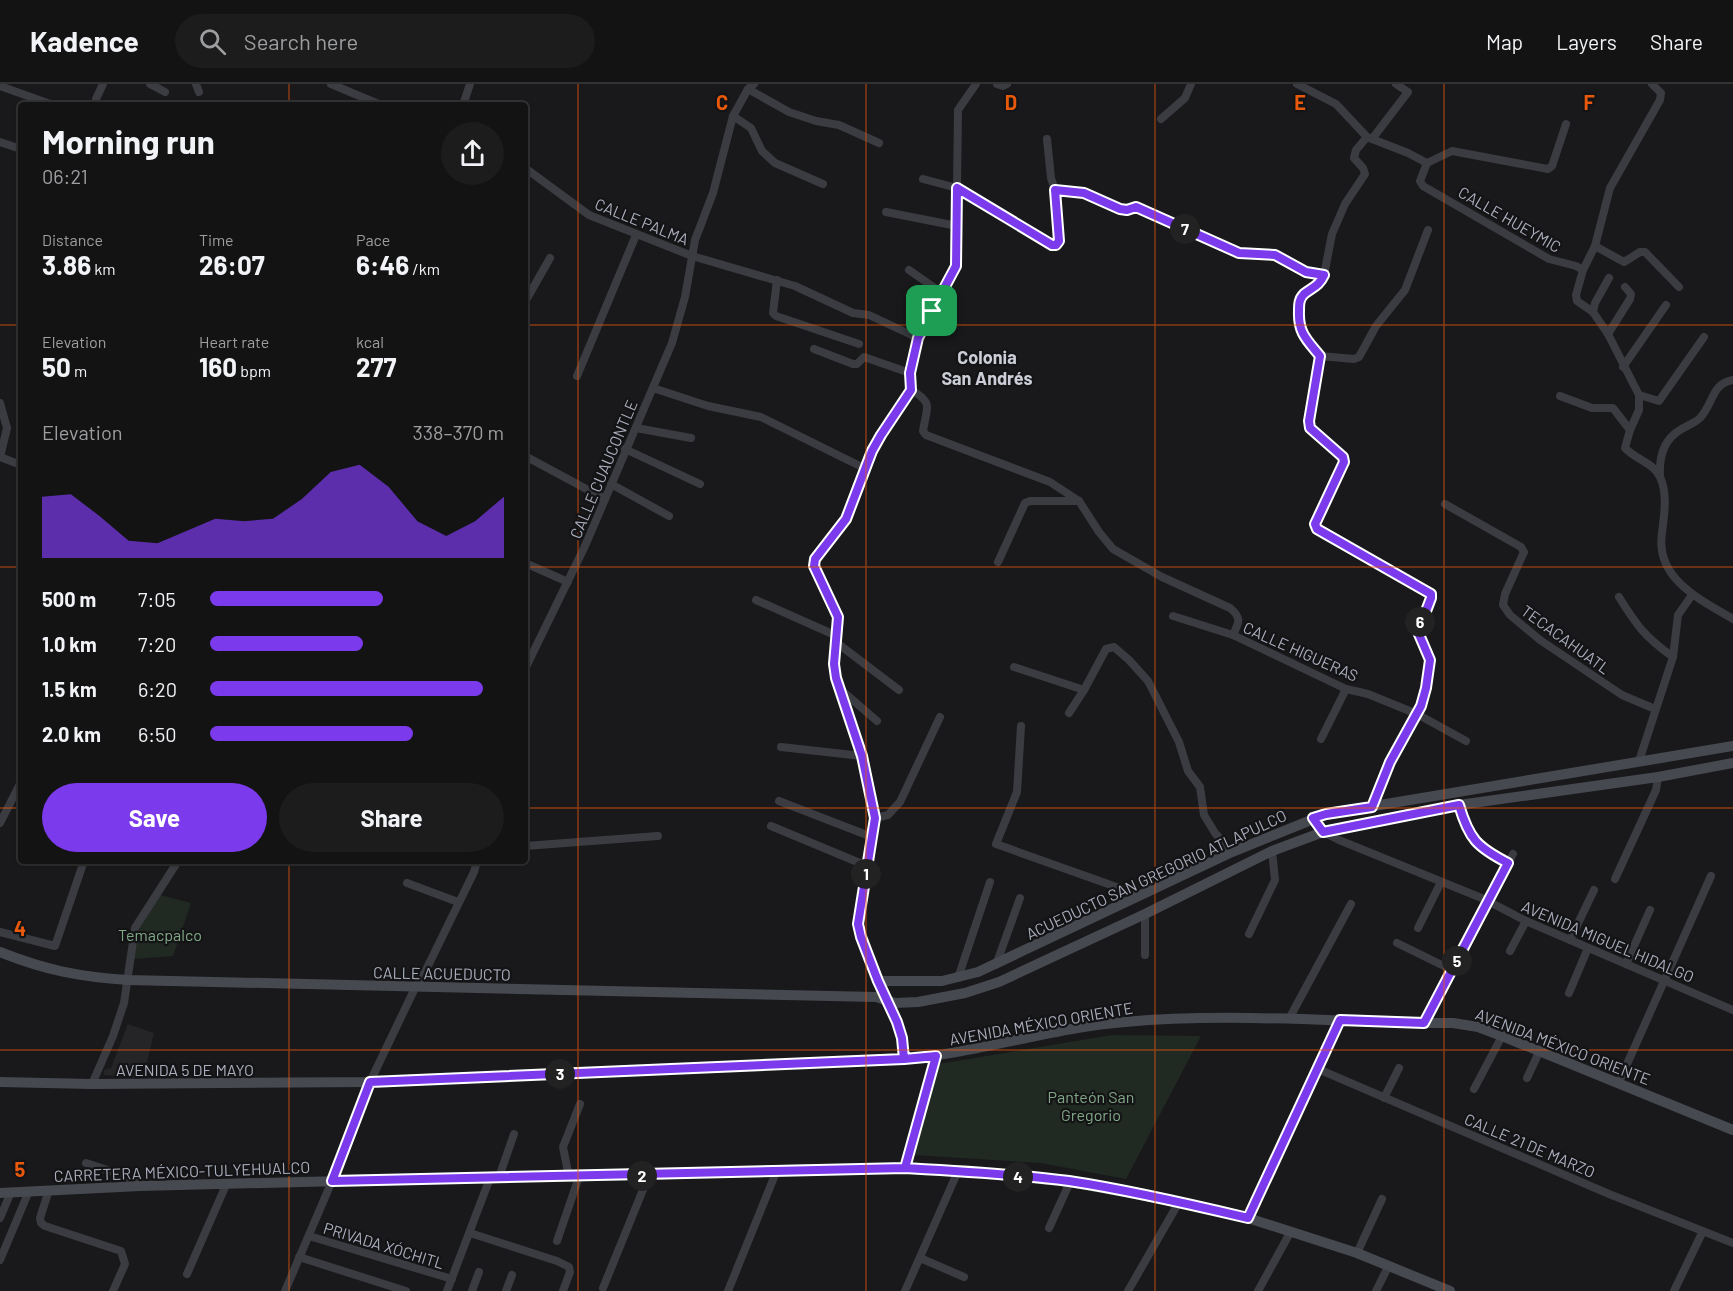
<!DOCTYPE html>
<html lang="en">
<head>
<meta charset="utf-8">
<style>
	body { margin:0; font-family:Barlow,sans-serif; background:#1c1c1d; color:#f1f3f6; height:100vh; display:flex; flex-direction:column; font-size:22px; white-space:nowrap }
	* { box-sizing:border-box; margin:0 }
	p { font-size:20px; color:#9d9ea0 }
	.icon { flex:none; width:33px; height:33px; fill:none; stroke:currentColor; stroke-width:2; stroke-linecap:round; stroke-linejoin:round }
	.map { position:relative; flex:1; overflow:hidden }
	.details { position:absolute; left:18px; top:18px; width:510px; height:762px; display:flex; flex-direction:column; background:#131314; border-radius:6px; box-shadow:0 2px 4px #0004,0 0 0 2px #323234 }
	.details>* { flex:none }
	.pin { position:absolute; display:grid; place-items:center; width:51px; height:51px; color:#fff; margin:-26px; border-radius:12px; box-shadow:0 3px 9px #0006 }
	.km { position:absolute; width:30px; height:30px; margin:-15px; border-radius:50%; background:#222; color:#fff; font-size:16px; line-height:30px; text-align:center }
	.round { display:grid; place-items:center; flex:none; width:63px; height:63px; border-radius:32px; background:#1c1c1d }
	.overview { display:flex; align-items:center; justify-content:space-between; height:102px; padding:0 24px }
	h1 { font-size:33px; font-weight:700; line-height:45px }
	.metrics { display:grid; grid-template-columns:repeat(3,1fr); gap:9px; height:102px; padding:6px 24px }
	.metrics div { display:grid; align-content:center }
	.metrics b { font-size:26px; font-weight:700 }
	.metrics small { font-size:16px; font-weight:400 }
	.metrics p { font-size:16px }
	.chart { height:168px; padding:12px 24px }
	.chart p { display:flex; justify-content:space-between }
	.chart svg { width:100%; height:108px; margin-top:6px; fill:#7c3aed; opacity:.7 }
	.cta { display:flex; gap:12px; margin-top:auto; padding:12px 24px }
	.cta a { flex:1; height:69px; border-radius:36px; background:#7c3aed; color:#fff; font-size:24px; font-weight:700; line-height:69px; text-align:center }
	.cta a+a { background:#1c1c1d; color:#f1f3f6 }
	ul { padding:0 24px; list-style:none; font-size:20px }
	li { display:grid; grid-template-columns:96px 72px 1fr; align-items:center; height:45px }
	li i { height:15px; border-radius:8px; background:#7c3aed }
	header { display:flex; align-items:center; gap:36px; box-sizing:border-box; height:84px; padding:0 30px; background:#131314; border-bottom:2px solid #323234 }
	header strong { font-size:28px }
	nav { display:flex; gap:33px; margin-inline-start:auto; font-size:21px }
	.search { width:420px; height:54px; background:#1c1c1d; display:flex; align-items:center; gap:15px; box-sizing:border-box; padding:0 21px; border-radius:33px; color:#9d9ea0; font-size:22px }
	.map>svg:first-child { display:block }
</style>
</head>
<body>
<header>
<strong>Kadence</strong>
<div class="search"><svg class="icon" aria-label="search" viewBox="0 0 24 24"><circle cx="10" cy="10" r="6"/><path d="M15 15l6 6"/></svg>Search here</div>
<nav><a>Map</a><a>Layers</a><a>Share</a></nav>
</header>
<div class="map">
<svg width="1733" height="1207" viewBox="0 0 1733 1207">
	<rect width="100%" height="100%" fill="#19191b"/>
	<path fill="#252528" d="M 128,940 L 154,949 L 143,994 L 104,991 L 104,986 L 111,984 Z"/>
	<g fill="#202a22">
		<path d="M 160,811 L 191,819 L 173,872 L 134,875 L 139,846 Z"/>
		<path d="M 1112,951 L 1201,952 L 1126,1095 L 1041,1079 L 913,1071 L 939,980 Z"/>
	</g>
	<g fill="none" stroke-linecap="round" stroke-linejoin="round">
		<g stroke="#3b3c42" stroke-width="8">
			<path d="M 150,0 L 165,8"/>
			<path d="M 196,0 L 199,8"/>
			<path d="M 331,0 L 381,21"/>
			<path d="M 997,0 L 1003,2 L 1007,0"/>
			<path d="M 1297,0 L 1336,20 L 1367,53 L 1408,69 L 1427,79 L 1420,97 L 1423,102 L 1549,175 L 1576,182 L 1583,186 L 1576,211 L 1577,217 L 1593,228 L 1608,250 L 1639,311 L 1639,326 L 1630,346 L 1625,364 C 1635,375 1654,379 1660,393 C 1668,410 1664,431 1662,449 C 1655,494 1699,515 1733,535"/>
			<path d="M 0,2 L 53,21"/>
			<path d="M 748,5 L 789,28 L 816,37 L 839,41 L 879,59"/>
			<path d="M 97,21 L 96,15 L 103,0"/>
			<path d="M 463,21 L 470,0"/>
			<path d="M 733,32 L 751,44 L 762,67 L 775,79 L 823,100"/>
			<path d="M 1161,35 L 1185,14 L 1191,0"/>
			<path d="M 1367,53 L 1356,66 L 1354,74 L 1363,84 L 1365,90 L 1345,120 L 1332,150 L 1324,191 L 1319,201 L 1304,210 L 1299,216 L 1299,240 L 1302,250 L 1320,272 L 1310,344 L 1343,373 L 1344,378 L 1316,435 L 1315,440 L 1317,445 L 1431,510 L 1431,514 L 1418,548 L 1430,576 L 1426,604 L 1421,622 L 1390,678 L 1372,723"/>
			<path d="M 1372,55 L 1408,8 L 1396,0"/>
			<path d="M 0,58 L 21,65"/>
			<path d="M 1427,79 L 1452,67 L 1548,85 L 1552,82 L 1566,40"/>
			<path d="M 525,84 L 589,131 L 692,172 L 795,202 L 853,229 L 869,231 L 918,254"/>
			<path d="M 923,95 L 957,104 L 1043,157 L 1052,161 L 1056,161 L 1059,157 L 1055,106 L 1051,94 L 1047,55"/>
			<path d="M 1055,106 L 1084,109 L 1120,125 L 1127,126 L 1136,123 L 1239,169 L 1275,171 L 1306,188 L 1324,191"/>
			<path d="M 886,128 L 957,142"/>
			<path d="M 1595,162 L 1624,178 L 1640,168 L 1645,168 L 1679,203"/>
			<path d="M 909,186 L 942,209"/>
			<path d="M 1583,186 L 1595,162 L 1610,104 L 1660,16 L 1661,9 L 1652,0"/>
			<path d="M 777,196 L 773,229 L 776,232 L 859,260"/>
			<path d="M 525,218 L 550,174"/>
			<path d="M 1593,228 L 1595,219 L 1609,194"/>
			<path d="M 1608,250 L 1630,215 L 1631,210 L 1625,203"/>
			<path d="M 814,265 L 853,280 L 857,280 L 864,273 L 910,289"/>
			<path d="M 1320,272 L 1354,275 L 1359,273 L 1376,242 L 1405,206 L 1428,146"/>
			<path d="M 1623,283 L 1666,221"/>
			<path d="M 577,292 L 636,151"/>
			<path d="M 653,304 L 708,322 L 761,333 L 866,385"/>
			<path d="M 911,306 C 935,319 926,325 923,347 L 926,351 L 1050,398 L 1079,417 L 1099,448 L 1113,465 L 1162,493 L 1230,524 C 1242,534 1239,538 1233,551"/>
			<path d="M 1639,311 L 1659,317 L 1704,253"/>
			<path d="M 1560,312 L 1592,324 L 1613,324 L 1630,346"/>
			<path d="M 0,319 L 7,344 L 0,373"/>
			<path d="M 636,344 L 691,354"/>
			<path d="M 625,365 L 700,400"/>
			<path d="M 525,372 L 605,415"/>
			<path d="M 0,373 L 21,381"/>
			<path d="M 1660,392 C 1659,373 1663,356 1680,346 C 1686,342 1695,339 1700,334 C 1714,319 1711,300 1733,296"/>
			<path d="M 611,400 L 669,432"/>
			<path d="M 1445,420 L 1521,463 L 1524,468 L 1505,510 L 1503,521 L 1510,531 L 1540,556 L 1622,611 L 1655,625"/>
			<path d="M 998,478 L 1025,419 L 1030,417 L 1079,417"/>
			<path d="M 525,479 L 568,498"/>
			<path d="M 1619,513 C 1637,542 1645,553 1673,573"/>
			<path d="M 756,516 L 837,552"/>
			<path d="M 1173,532 L 1233,551 L 1346,605 L 1368,610 L 1417,630 L 1466,657"/>
			<path d="M 837,559 L 899,606"/>
			<path d="M 1014,583 L 1084,606"/>
			<path d="M 525,585 L 585,462 L 672,259 L 685,213 L 695,156 L 713,109 L 733,32 L 748,5 L 754,0"/>
			<path d="M 840,605 L 877,637"/>
			<path d="M 1069,629 L 1084,606 L 1106,565 L 1114,563 L 1129,576 L 1148,597 L 1179,658 L 1188,687 L 1200,703 L 1204,731 L 1215,749 L 1232,768"/>
			<path d="M 1021,642 L 1017,708 L 996,760 L 1139,811"/>
			<path d="M 1321,655 L 1346,605"/>
			<path d="M 781,663 L 862,672"/>
			<path d="M 1639,677 L 1673,573 L 1678,531 L 1692,511"/>
			<path d="M 779,717 L 872,753"/>
			<path d="M 1459,721 C 1469,755 1477,763 1508,779"/>
			<path d="M 875,734 L 888,731 L 900,718 L 940,633"/>
			<path d="M 1313,734 L 1323,748 L 1339,756 L 1484,815 L 1526,837 L 1733,926"/>
			<path d="M 0,739 L 21,698"/>
			<path d="M 771,742 L 867,782"/>
			<path d="M 525,762 L 658,752"/>
			<path d="M 1615,795 L 1656,706 L 1658,693"/>
			<path d="M 407,799 L 458,818"/>
			<path d="M 1145,830 L 1145,871"/>
			<path d="M 1418,844 L 1441,798"/>
			<path d="M 0,848 L 55,862 L 84,777"/>
			<path d="M 1249,850 L 1275,796 L 1272,767"/>
			<path d="M 1570,856 L 1594,806"/>
			<path d="M 1397,859 L 1452,886"/>
			<path d="M 1510,867 L 1526,837"/>
			<path d="M 1626,880 L 1650,826"/>
			<path d="M 996,881 L 1020,814"/>
			<path d="M 958,894 L 990,798"/>
			<path d="M 1569,909 L 1588,864"/>
			<path d="M 1289,935 L 1351,820"/>
			<path d="M 1424,939 L 1513,770"/>
			<path d="M 904,975 L 902,954 L 897,938 L 877,897 L 858,841 L 875,734 L 862,672 L 836,594 L 834,580 L 838,533 L 814,482 L 815,475 L 846,435 L 881,350 L 911,306 L 910,289 L 918,254 L 956,182 L 958,26 L 976,0"/>
			<path d="M 1318,985 L 1609,1110 L 1733,1159"/>
			<path d="M 1527,994 L 1540,966"/>
			<path d="M 1619,998 L 1711,792"/>
			<path d="M 92,1000 L 113,952 L 124,919 L 135,844 L 178,777"/>
			<path d="M 1474,1005 L 1502,952"/>
			<path d="M 1384,1014 L 1399,984"/>
			<path d="M 86,1079 L 126,1092 L 140,1102"/>
			<path d="M 905,1084 L 936,972"/>
			<path d="M 499,1093 L 514,1050"/>
			<path d="M 569,1093 L 563,1063 L 580,1020"/>
			<path d="M 49,1106 L 40,1134 L 41,1139 L 45,1142 L 121,1167 L 125,1180 L 113,1207"/>
			<path d="M 0,1134 L 11,1108"/>
			<path d="M 1049,1144 L 1070,1098"/>
			<path d="M 470,1149 L 557,1177 L 569,1183 L 570,1188 L 563,1207"/>
			<path d="M 309,1152 L 452,1195"/>
			<path d="M 557,1157 L 579,1093"/>
			<path d="M 1357,1169 L 1382,1115"/>
			<path d="M 299,1173 L 406,1207"/>
			<path d="M 920,1174 L 964,1193"/>
			<path d="M 0,1176 L 29,1107"/>
			<path d="M 187,1190 L 226,1101"/>
			<path d="M 603,1204 L 649,1091"/>
			<path d="M 285,1207 L 332,1097 L 370,998 L 415,904 L 424,890 L 474,788 L 477,777"/>
			<path d="M 447,1207 L 490,1094"/>
			<path d="M 472,1207 L 479,1188"/>
			<path d="M 506,1207 L 512,1191"/>
			<path d="M 728,1207 L 777,1086"/>
			<path d="M 905,1207 L 958,1087"/>
			<path d="M 1128,1207 L 1179,1118"/>
			<path d="M 1258,1207 L 1291,1147"/>
			<path d="M 1376,1207 L 1389,1181"/>
			<path d="M 1674,1207 L 1703,1147"/>
		</g>
		<g stroke="#474951" stroke-width="10">
			<path d="M 0,868 C 45,886 80,893 128,896 L 876,913 L 895,919 L 918,918 L 965,909 L 999,898 L 1145,830 L 1272,767 L 1323,748 L 1459,721 L 1658,693 L 1733,679"/>
			<path d="M 877,897 L 942,897 L 978,888 L 1232,768 L 1326,730 L 1733,662"/>
			<path d="M 0,998 L 92,1000 L 370,998 L 904,975 C 978,969 1050,944 1125,938 C 1234,928 1344,939 1453,939 L 1478,943 L 1502,952 L 1733,1046"/>
			<path d="M 0,1109 L 140,1102 L 499,1093 L 649,1091 L 777,1086 L 905,1084 L 958,1087 L 1070,1098 L 1179,1118 L 1248,1134 L 1357,1169 L 1450,1207"/>
			<path d="M 1248,1134 L 1340,936"/>
		</g>
	</g>
	<g fill="none" stroke-linecap="round" stroke-linejoin="round">
		<g stroke="#fff" stroke-width="12">
			<path id="route" d="M 932,227 L 918,254 L 910,289 L 911,306 L 881,351 L 872,367 L 846,435 L 815,475 L 814,482 L 838,533 L 834,580 L 836,594 L 862,672 L 875,734 L 858,840 L 861,853 L 878,897 L 897,938 L 902,954 L 904,975 L 936,972 L 905,1084 L 332,1097 L 370,998 L 904,975 L 936,972 L 905,1084 C 959,1087 1015,1090 1069,1097 C 1129,1106 1189,1120 1248,1134 L 1340,936 L 1424,939 L 1508,779 C 1477,763 1469,755 1459,721 L 1323,748 L 1313,734 L 1326,730 L 1372,723 L 1390,678 L 1421,622 L 1426,604 L 1430,576 L 1418,548 L 1431,514 L 1431,510 L 1317,445 L 1315,440 L 1344,378 L 1343,373 L 1310,344 L 1309,337 L 1320,272 C 1307,256 1298,249 1299,227 C 1299,220 1299,215 1304,210 C 1313,203 1319,202 1324,191 L 1306,188 L 1275,171 L 1239,169 L 1136,123 L 1127,126 L 1120,125 L 1084,109 L 1055,106 L 1059,157 L 1056,161 L 1052,161 L 957,104 L 956,182 L 932,227"/>
		</g>
		<use href="#route" stroke="#7c3aed" stroke-width="8"/>
	</g>
	<path fill="none" stroke="#e8590c" stroke-width="1.5" stroke-opacity="0.55" d="M 289,0 L 289,21M 578,0 L 578,1207M 866,0 L 866,1207M 1155,0 L 1155,1207M 1444,0 L 1444,1207M 0,241 L 21,241M 525,241 L 1733,241M 0,483 L 21,483M 525,483 L 1733,483M 0,724 L 21,724M 525,724 L 1733,724M 289,777 L 289,1207M 0,966 L 1733,966"/>
	<g text-anchor="middle" dominant-baseline="central" stroke-width="4.5" stroke-linejoin="round" paint-order="stroke">
		<g font-size="16" fill="#aaaebc" stroke="#141416">
			<text transform="translate(1510 135) rotate(30)">CALLE HUEYMIC</text>
			<text transform="translate(642 137) rotate(22)">CALLE PALMA</text>
			<text transform="translate(603 385) rotate(-67)">CALLE CUAUCONTLE</text>
			<text transform="translate(1566 555) rotate(36)">TECACAHUATL</text>
			<text transform="translate(1301 567) rotate(24)">CALLE HIGUERAS</text>
			<text transform="translate(1156 790) rotate(-25)">ACUEDUCTO SAN GREGORIO ATLAPULCO</text>
			<text transform="translate(1608 857) rotate(23)">AVENIDA MIGUEL HIDALGO</text>
			<text transform="translate(442 889) rotate(1)">CALLE ACUEDUCTO</text>
			<text transform="translate(1041 939) rotate(-10)">AVENIDA MÉXICO ORIENTE</text>
			<text transform="translate(1563 962) rotate(21)">AVENIDA MÉXICO ORIENTE</text>
			<text x="185" y="985">AVENIDA 5 DE MAYO</text>
			<text transform="translate(1530 1061) rotate(23)">CALLE 21 DE MARZO</text>
			<text transform="translate(182 1087) rotate(-2)">CARRETERA MÉXICO-TULYEHUALCO</text>
			<text transform="translate(384 1161) rotate(17)">PRIVADA XÓCHITL</text>
		</g>
		<g font-size="16" fill="#80a886" stroke="#141416">
			<text x="160" y="850">Temacpalco</text>
			<text x="1091" y="1012">Panteón San<tspan x="1091" dy="18">Gregorio</tspan></text>
		</g>
		<g font-size="18" font-weight="bold" fill="#ccced7" stroke="#141416">
			<text x="987" y="273">Colonia<tspan x="987" dy="21">San Andrés</tspan></text>
		</g>
	</g>
	<g font-size="20" text-anchor="middle" font-weight="bold" fill="#e8590c" stroke="#141416" stroke-width="4.5" stroke-linejoin="round" paint-order="stroke">
		<text x="722" y="26">C</text>
		<text x="1011" y="26">D</text>
		<text x="1300" y="26">E</text>
		<text x="1589" y="26">F</text>
		<text x="20" y="852">4</text>
		<text x="20" y="1093">5</text>
	</g>
</svg>
<div class="pin" style="left:932px;top:227px;background:#1e9e55"><svg class="icon" aria-label="arrive" viewBox="0 0 24 24"><path d="M6 21V4h12l-3 4 3 4H6"/></svg></div>
<b class="km" style="left:866px;top:790px">1</b>
<b class="km" style="left:642px;top:1092px">2</b>
<b class="km" style="left:560px;top:990px">3</b>
<b class="km" style="left:1018px;top:1093px">4</b>
<b class="km" style="left:1457px;top:877px">5</b>
<b class="km" style="left:1420px;top:538px">6</b>
<b class="km" style="left:1185px;top:145px">7</b>
<section class="details">
<div class="overview"><div><h1>Morning run</h1><p>06:21</p></div><a class="round"><svg class="icon" aria-label="share" viewBox="0 0 24 24"><path d="M12 15V3M7 8l5-5 5 5M5 13v7h14v-7"/></svg></a></div>
<div class="metrics">
<div><p>Distance</p><b>3.86<small> km</small></b></div>
<div><p>Time</p><b>26:07</b></div>
<div><p>Pace</p><b>6:46<small> /km</small></b></div>
</div>
<div class="metrics">
<div><p>Elevation</p><b>50<small> m</small></b></div>
<div><p>Heart rate</p><b>160<small> bpm</small></b></div>
<div><p>kcal</p><b>277</b></div>
</div>
<div class="chart"><p><span>Elevation</span>338–370 m</p>
<svg viewBox="0 0 160 44" preserveAspectRatio="none"><path d="M0 44V19L10 18L20 27L30 37L40 38L50 33L60 28L70 29L80 28L90 20L100 9L110 6L120 15L130 29L140 35L150 29L160 19V44z"/></svg>
</div>
<ul>
<li><b>500 m</b>7:05<i style="width:59%"></i></li>
<li><b>1.0 km</b>7:20<i style="width:52%"></i></li>
<li><b>1.5 km</b>6:20<i style="width:93%"></i></li>
<li><b>2.0 km</b>6:50<i style="width:69%"></i></li>
</ul>
<div class="cta"><a>Save</a><a>Share</a></div>
</section>
</div>
</body>
</html>
